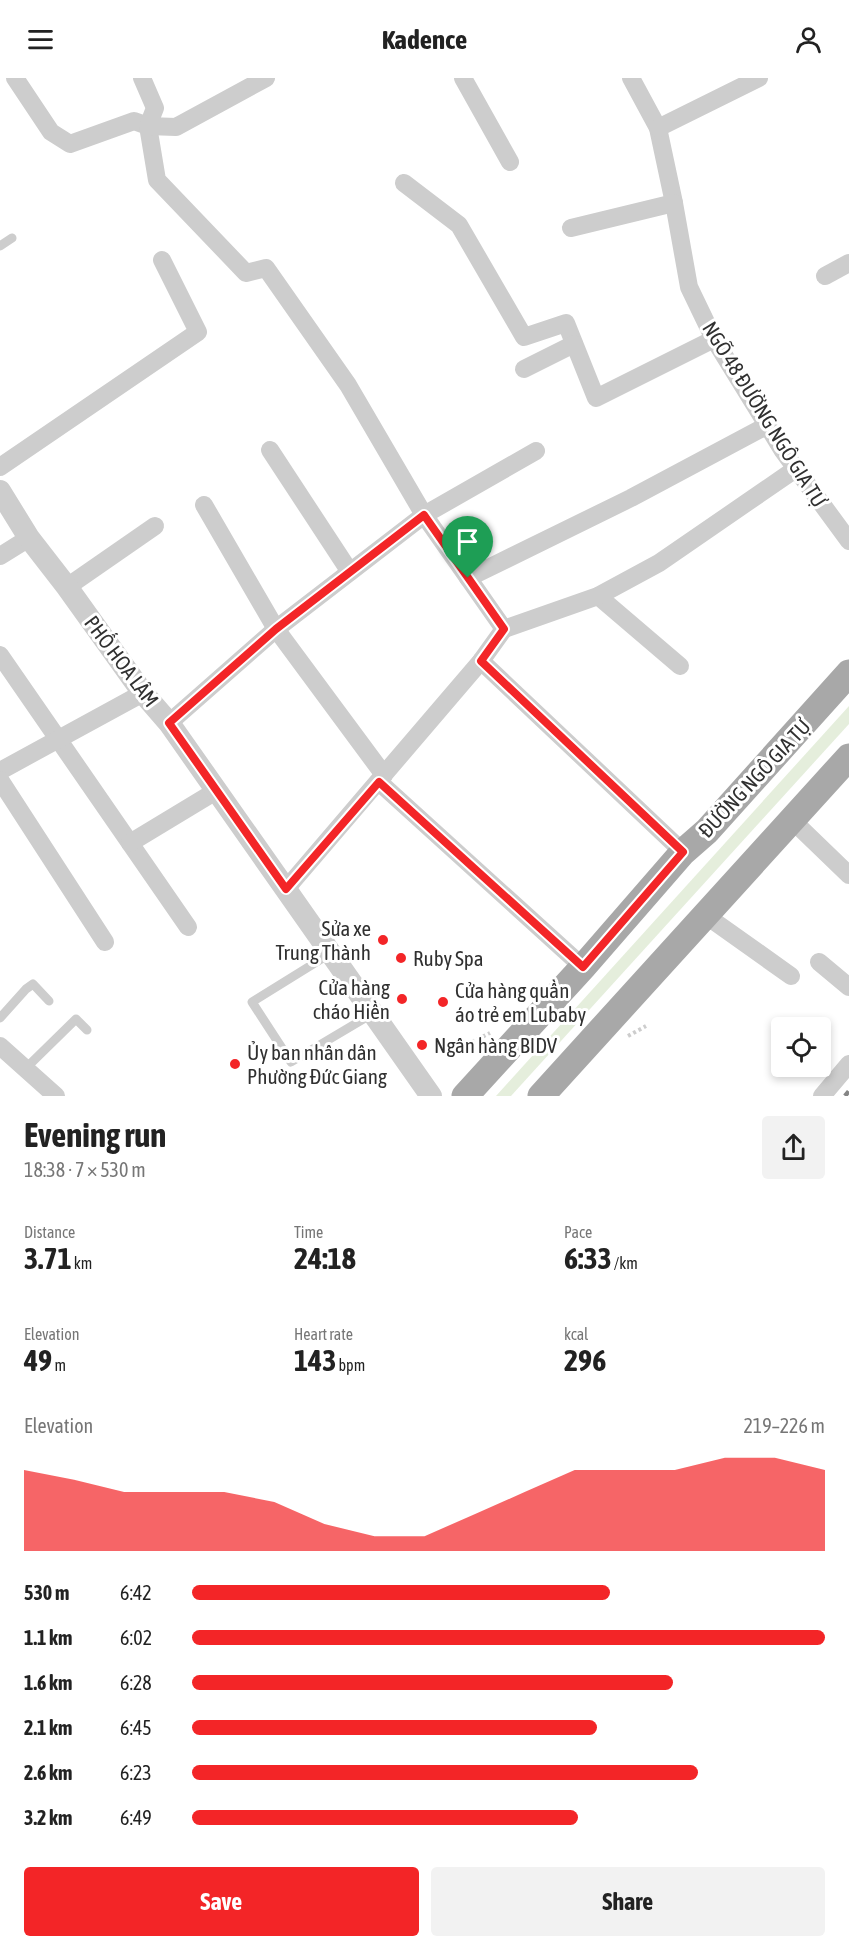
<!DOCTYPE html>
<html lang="en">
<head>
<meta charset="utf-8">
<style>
	body { margin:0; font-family:"Asap Condensed",sans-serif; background:#f2f2f2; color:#222; height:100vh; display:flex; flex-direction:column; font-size:22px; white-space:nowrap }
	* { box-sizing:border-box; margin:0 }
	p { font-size:20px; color:#767676 }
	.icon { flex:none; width:33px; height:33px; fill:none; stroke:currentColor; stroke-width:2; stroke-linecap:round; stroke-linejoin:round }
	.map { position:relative; height:1018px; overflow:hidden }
	.panel { display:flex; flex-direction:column; background:#fff; flex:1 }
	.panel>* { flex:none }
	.fabs { position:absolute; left:771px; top:939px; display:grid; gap:12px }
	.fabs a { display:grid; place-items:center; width:60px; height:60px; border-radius:6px; background:#fff; box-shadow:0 3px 9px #0003; font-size:30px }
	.pin { position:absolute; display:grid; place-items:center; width:51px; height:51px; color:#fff; margin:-62px -26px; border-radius:50% 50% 50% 0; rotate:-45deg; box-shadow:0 0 6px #0007 }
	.pin .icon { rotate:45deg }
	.round { display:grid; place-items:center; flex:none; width:63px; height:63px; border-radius:6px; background:#f2f2f2 }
	.head { display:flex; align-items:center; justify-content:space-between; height:102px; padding:0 24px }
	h1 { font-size:33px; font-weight:700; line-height:45px }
	.stats { display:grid; grid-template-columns:repeat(3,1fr); gap:9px; height:102px; padding:6px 24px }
	.stats div { display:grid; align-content:center }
	.stats b { font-size:30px; font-weight:700 }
	.stats small { font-size:16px; font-weight:400 }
	.stats p { font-size:16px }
	.chart { height:168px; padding:12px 24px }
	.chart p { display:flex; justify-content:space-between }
	.chart svg { width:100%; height:108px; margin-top:6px; fill:#f32527; opacity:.7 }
	.button { display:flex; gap:12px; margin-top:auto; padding:12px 24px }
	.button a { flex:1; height:69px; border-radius:6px; background:#f32527; color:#fff; font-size:24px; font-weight:700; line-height:69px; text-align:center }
	.button a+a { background:#f2f2f2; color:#222 }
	ul { padding:0 24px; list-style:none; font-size:20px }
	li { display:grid; grid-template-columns:96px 72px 1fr; align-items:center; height:45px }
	li i { height:15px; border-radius:8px; background:#f32527 }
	header { display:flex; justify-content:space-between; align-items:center; height:78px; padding:0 24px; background:#fff; font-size:27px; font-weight:700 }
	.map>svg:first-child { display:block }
</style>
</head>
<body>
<header><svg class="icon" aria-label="menu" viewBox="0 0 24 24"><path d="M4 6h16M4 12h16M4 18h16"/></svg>Kadence<svg class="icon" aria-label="person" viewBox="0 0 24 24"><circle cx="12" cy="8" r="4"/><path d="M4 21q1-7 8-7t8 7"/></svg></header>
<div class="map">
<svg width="849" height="1018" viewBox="0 0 849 1018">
	<rect width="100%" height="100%" fill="#fff"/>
	<path fill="#e5eedc" d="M 849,628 L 849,646 L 511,1018 L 496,1018 Z"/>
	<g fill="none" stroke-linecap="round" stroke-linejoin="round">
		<g stroke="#cdcdcd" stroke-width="4" stroke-dasharray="3 3" stroke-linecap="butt">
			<path d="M 628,958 L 646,948"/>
			<path d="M 472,964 L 490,955"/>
		</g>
		<g stroke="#cdcdcd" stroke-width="9">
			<path d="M 0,168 L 12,160"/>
			<path d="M 331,875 L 252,924 L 291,984 L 372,936"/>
			<path d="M 0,940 L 26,911 L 33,906 L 49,923"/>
			<path d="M 25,991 L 76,941 L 87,952"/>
		</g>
		<g stroke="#cdcdcd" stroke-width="18">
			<path d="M 15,0 L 51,54 L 70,66 L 134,43 L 148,48 L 157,102 L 246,195 L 266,190 L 348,307 L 424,437 L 504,551 L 481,583 L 286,811"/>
			<path d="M 142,0 L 155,30 L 148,48 L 176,49 L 266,0"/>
			<path d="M 463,0 L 510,84"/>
			<path d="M 631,0 L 658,50 L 674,125 L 689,209 L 714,261 L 783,373 L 849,463"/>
			<path d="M 658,50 L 759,0"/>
			<path d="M 404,105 L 459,147 L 524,259 L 566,245 L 596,320 L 714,261"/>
			<path d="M 571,150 L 674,125"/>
			<path d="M 825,198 L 849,185"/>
			<path d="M 524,291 L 574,266"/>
			<path d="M 270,372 L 350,494"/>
			<path d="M 0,389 L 198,254 L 162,182"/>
			<path d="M 204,427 L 276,551 L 384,697"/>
			<path d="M 0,478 L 29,460"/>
			<path d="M 468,500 L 631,420 L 768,347"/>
			<path d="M 67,509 L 155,448"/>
			<path d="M 598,518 L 680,588"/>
			<path d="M 504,551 L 598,518 L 659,485 L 797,390"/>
			<path d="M 0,577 L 188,849"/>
			<path d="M 481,583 L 683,774"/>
			<path d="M 169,645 L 276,551 L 424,437 L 536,373"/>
			<path d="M 0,693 L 143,615"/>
			<path d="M 0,702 L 105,864"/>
			<path d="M 379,704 L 583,889"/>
			<path d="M 792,742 L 849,797"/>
			<path d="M 130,765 L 216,713"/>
			<path d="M 704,839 L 715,844 L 791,898"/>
			<path d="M 819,884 L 849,909"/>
			<path d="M 0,968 L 56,1018"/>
			<path d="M 822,1018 L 849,986"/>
		</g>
		<path stroke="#cdcdcd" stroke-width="22" d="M 0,413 L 29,460 L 67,509 L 143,615 L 169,645 L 431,1018"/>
		<g stroke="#a8a8a8" stroke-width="27">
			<path d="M 465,1018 L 583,889 L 683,774 L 707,753 L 849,595"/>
			<path d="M 541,1018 L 849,679"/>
		</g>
		<path stroke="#858585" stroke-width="4.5" stroke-dasharray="6 4.5" stroke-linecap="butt" d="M 845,1018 L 849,1013"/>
	</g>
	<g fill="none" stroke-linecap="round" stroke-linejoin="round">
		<g stroke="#fff" stroke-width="12">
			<path id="route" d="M 424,437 L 504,551 L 481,583 L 683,774 L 583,889 L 379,704 L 286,811 L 169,645 L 276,551 Z"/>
		</g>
		<use href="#route" stroke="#f32527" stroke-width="8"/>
	</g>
	<g fill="#f32527" stroke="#fff" stroke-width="2">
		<circle cx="383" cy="862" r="6"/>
		<circle cx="401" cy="880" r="6"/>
		<circle cx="402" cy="921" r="6"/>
		<circle cx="443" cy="924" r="6"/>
		<circle cx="422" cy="967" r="6"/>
		<circle cx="235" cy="986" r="6"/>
	</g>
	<g text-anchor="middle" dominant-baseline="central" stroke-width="6" stroke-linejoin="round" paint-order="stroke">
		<g font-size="21" fill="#303030" stroke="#fff">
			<text transform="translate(765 336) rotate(58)">NGÕ 48 ĐƯỜNG NGÔ GIA TỰ</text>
			<text transform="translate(122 583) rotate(53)">PHỐ HOA LÂM</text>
			<text transform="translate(754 700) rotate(-47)">ĐƯỜNG NGÔ GIA TỰ</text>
		</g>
		<g font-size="21" fill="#303030" stroke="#fff" text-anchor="start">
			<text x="371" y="850" text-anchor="end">Sửa xe<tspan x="371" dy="24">Trung Thành</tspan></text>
			<text x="413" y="880">Ruby Spa</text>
			<text x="390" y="909" text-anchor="end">Cửa hàng<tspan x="390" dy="24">cháo Hiền</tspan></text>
			<text x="455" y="912">Cửa hàng quần<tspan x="455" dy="24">áo trẻ em Lubaby</tspan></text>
			<text x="434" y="967">Ngân hàng BIDV</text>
			<text x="247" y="974">Ủy ban nhân dân<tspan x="247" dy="24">Phường Đức Giang</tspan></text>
		</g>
	</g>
</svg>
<div class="fabs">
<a><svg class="icon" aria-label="locate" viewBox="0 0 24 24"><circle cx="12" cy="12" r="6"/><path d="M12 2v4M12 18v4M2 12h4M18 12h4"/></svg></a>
</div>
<div class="pin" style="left:468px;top:500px;background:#1e9e55"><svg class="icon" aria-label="arrive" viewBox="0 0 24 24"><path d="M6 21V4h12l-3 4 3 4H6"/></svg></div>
</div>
<section class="panel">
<div class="head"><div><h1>Evening run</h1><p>18:38 · 7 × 530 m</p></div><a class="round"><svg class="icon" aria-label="share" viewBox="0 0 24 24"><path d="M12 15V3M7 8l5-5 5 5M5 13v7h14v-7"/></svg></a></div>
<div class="stats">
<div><p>Distance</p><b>3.71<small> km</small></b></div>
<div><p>Time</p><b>24:18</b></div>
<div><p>Pace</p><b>6:33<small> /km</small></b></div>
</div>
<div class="stats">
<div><p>Elevation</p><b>49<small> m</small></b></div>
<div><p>Heart rate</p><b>143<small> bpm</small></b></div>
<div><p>kcal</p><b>296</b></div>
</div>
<div class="chart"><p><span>Elevation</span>219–226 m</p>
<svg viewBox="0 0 160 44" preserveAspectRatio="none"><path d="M0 44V11L10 15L20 20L30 20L40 20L50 24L60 33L70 38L80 38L90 29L100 20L110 11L120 11L130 11L140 6L150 6L160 11V44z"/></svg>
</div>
<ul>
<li><b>530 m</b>6:42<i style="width:66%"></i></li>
<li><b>1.1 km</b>6:02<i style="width:100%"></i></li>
<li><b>1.6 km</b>6:28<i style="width:76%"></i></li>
<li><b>2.1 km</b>6:45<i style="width:64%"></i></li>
<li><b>2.6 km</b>6:23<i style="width:80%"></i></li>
<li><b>3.2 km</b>6:49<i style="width:61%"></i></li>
</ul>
<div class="button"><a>Save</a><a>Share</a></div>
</section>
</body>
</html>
